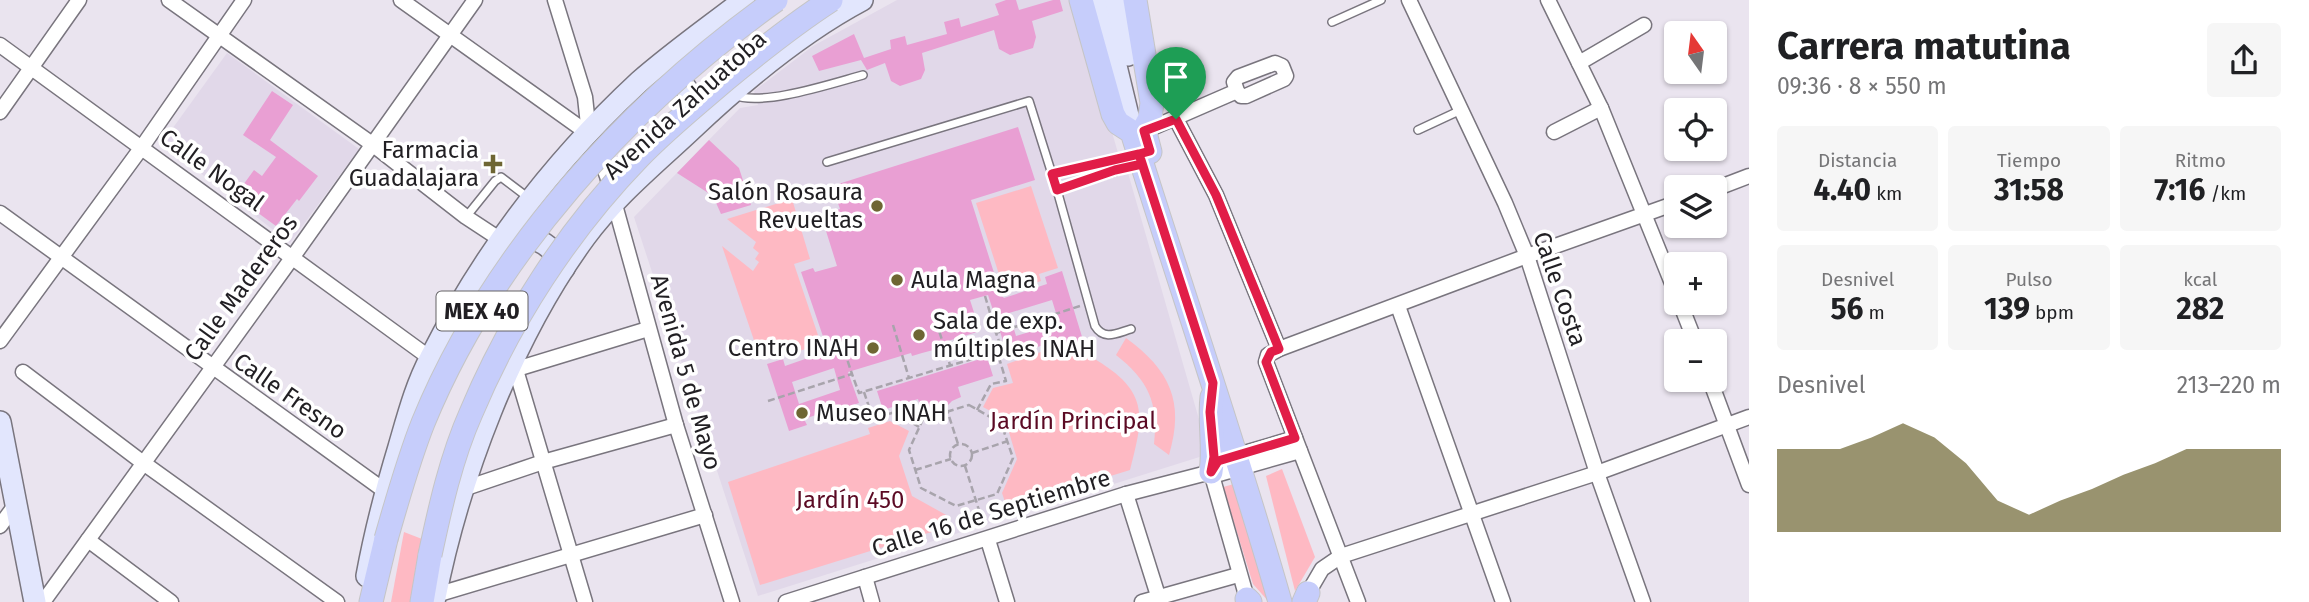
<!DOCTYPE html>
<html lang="es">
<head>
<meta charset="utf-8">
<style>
	body { margin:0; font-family:"Fira Sans",sans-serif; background:#f6f6f6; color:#202124; height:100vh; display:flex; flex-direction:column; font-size:26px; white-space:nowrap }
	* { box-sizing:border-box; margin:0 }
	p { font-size:23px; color:#757577 }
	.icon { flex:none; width:38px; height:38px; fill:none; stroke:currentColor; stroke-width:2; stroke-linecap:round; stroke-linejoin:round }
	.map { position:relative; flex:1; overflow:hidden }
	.side { display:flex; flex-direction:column; background:#fff; width:560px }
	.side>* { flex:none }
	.needle { width:46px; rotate:346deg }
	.tools { position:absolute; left:1664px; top:21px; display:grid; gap:14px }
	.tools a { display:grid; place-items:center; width:63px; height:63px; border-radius:7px; background:#fff; box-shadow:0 2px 5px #0004; font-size:35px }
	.pin { position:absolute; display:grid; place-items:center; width:60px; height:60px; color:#fff; margin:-72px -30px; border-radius:50% 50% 50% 0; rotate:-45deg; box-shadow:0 0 7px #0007 }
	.pin .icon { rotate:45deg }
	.round { display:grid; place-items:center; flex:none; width:74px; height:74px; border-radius:7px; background:#f6f6f6 }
	.headline { display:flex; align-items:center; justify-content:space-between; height:119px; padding:0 28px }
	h1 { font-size:38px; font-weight:700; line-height:52px }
	.stats { display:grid; grid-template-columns:repeat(3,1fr); gap:10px; height:119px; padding:7px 28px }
	.stats div { display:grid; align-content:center; border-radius:7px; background:#f6f6f6; text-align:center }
	.stats b { font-size:30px; font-weight:700 }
	.stats small { font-size:19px; font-weight:400 }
	.stats p { font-size:19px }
	.chart { height:196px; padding:14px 28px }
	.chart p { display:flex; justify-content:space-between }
	.chart svg { width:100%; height:126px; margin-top:7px; fill:#6e6633; opacity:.7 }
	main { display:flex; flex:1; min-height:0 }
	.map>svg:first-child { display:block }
</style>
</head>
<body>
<main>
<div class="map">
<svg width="1749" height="602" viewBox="0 0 1749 602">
	<rect width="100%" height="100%" fill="#eae4ef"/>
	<g fill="#e1d8e9">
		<path d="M 897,0 L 1074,0 L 1118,153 L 1112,159 L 1115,170 L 1128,173 L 1209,454 L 758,596 L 634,217 L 740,108 L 758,105 L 754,91 L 813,46 Z"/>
		<path d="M 227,53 L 359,149 L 290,243 L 162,143 Z"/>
	</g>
	<g fill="#feb9c3">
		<path d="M 1031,186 L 1058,268 L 1039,274 L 1041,281 L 1005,293 L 976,203 Z"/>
		<path d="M 792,199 L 810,259 L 794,264 L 821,344 L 790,354 L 787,348 L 760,358 L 722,246 L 753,271 L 759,262 L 755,259 L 759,253 L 753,248 L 756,242 L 727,219 Z"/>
		<path d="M 1126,338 C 1170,370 1185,402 1169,455 L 1154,444 C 1159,403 1148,380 1116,355 Z"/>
		<path d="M 1085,344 C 1090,359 1095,358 1107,367 C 1151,397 1141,425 1130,470 L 1007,508 L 1002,493 L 1017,459 L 1005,419 L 983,407 L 993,388 L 1013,383 L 1007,364 L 1058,346 L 1060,351 Z"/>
		<path d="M 890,421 L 909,431 L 899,456 L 912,496 L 948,516 L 951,526 L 760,585 L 728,482 L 870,434 L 868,428 Z"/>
		<path d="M 1282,469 L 1315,557 L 1295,591 L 1266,476 Z"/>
		<path d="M 1238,483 L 1269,602 L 1253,584 L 1223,487 Z"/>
		<path d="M 404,532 L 422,539 L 412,602 L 391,602 Z"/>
	</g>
	<g fill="#e99fd3" fill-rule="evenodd">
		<path d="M 1006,0 L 1016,0 L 1019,10 L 1053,0 L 1060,0 L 1063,11 L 1032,21 L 1036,37 L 1033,48 L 1010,55 L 999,49 L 994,30 L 922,53 L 925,70 L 921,79 L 900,86 L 891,81 L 885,63 L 867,70 L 861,60 L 819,71 L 812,56 L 854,34 L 864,58 L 891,49 L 890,40 L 905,36 L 907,45 L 947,34 L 944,22 L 959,18 L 961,27 L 999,15 L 995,4 Z"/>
		<path d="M 272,91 L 293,105 L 270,140 L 318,176 L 299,201 L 297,199 L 276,226 L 235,196 L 254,170 L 262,176 L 276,157 L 243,135 Z"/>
		<path d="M 1018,127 L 1035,180 L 971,200 L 1001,295 L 1004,298 L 1047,284 L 1045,277 L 1062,271 L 1083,340 L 1067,345 L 1065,338 L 1022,352 L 1023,354 L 1009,359 L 988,295 L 970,300 L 980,331 L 935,345 L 937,349 L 922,353 L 912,356 L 911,353 L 848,372 L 859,403 L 847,407 L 846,405 L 804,419 L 807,425 L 789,431 L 767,364 L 783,359 L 785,366 L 828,351 L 801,272 L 813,268 L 815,272 L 837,266 L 821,215 L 840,209 L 832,186 ZM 1052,300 L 1059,323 L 1016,336 L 1009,313 ZM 834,368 L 840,390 L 799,404 L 792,382 Z"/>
		<path d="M 709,140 L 739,168 L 751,205 L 721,214 L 713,196 L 677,173 Z"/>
		<path d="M 987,357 L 993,376 L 958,387 L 961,397 L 952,401 L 947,406 L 921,409 L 918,399 L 883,410 L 877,391 Z"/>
	</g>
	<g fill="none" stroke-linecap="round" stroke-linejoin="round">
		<g stroke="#79757e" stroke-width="10">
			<g id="lane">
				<path d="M 1332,22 L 1381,0"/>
				<path d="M 734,95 C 762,107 833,83 863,75"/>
				<path d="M 1418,130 L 1461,110"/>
				<path d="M 827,162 L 1029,101 L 1057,190 L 1095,326 C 1104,341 1117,333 1131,329"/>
				<path d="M 1052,174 L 1137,154"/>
				<path d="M 1057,190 L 1140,164"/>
				<path d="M 466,217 L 495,181 L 501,177 L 530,199"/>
			</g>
		</g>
		<g stroke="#79757e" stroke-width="17">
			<g id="street">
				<path d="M 169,0 L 372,144 L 466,217 L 501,240"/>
				<path d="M 401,0 L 589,134"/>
				<path d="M 555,0 L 585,97 L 589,134"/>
				<path d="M 1409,0 L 1505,203 L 1527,256 L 1597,473 L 1643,602"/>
				<path d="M 1548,0 L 1601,108 L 1676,293"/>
				<path d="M 0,45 L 430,358"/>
				<path d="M 1579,63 L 1644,25"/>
				<path d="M 0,112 L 79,0"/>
				<path d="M 1176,119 L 1216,195 L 1279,349"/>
				<path d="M 1145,131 L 1237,91 L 1234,82 L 1238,77 L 1275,63 L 1282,66 L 1286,76 L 1284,79 L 1246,96 L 1241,96 L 1237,91"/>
				<path d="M 1554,132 L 1601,108"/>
				<path d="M 598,152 L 607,176 L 676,425 L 732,602"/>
				<path d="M 1715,189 L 1749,176"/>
				<path d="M 0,213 L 385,491"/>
				<path d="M 1680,303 L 1695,341"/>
				<path d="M 1398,306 L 1503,602"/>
				<path d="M 0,341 L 142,147 L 244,0"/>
				<path d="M 516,370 L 585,602"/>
				<path d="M 510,371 L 648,329"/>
				<path d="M 23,372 L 142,462 L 337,602"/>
				<path d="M 1710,380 L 1749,485"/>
				<path d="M 1231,457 L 1295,438"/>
				<path d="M 1211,472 L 1248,602"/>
				<path d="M 463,489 L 543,462 L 676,425"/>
				<path d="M 1126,494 L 1160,602"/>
				<path d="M 0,526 L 16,504"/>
				<path d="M 88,540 L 171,602"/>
				<path d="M 988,540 L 1007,602"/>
				<path d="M 865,577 L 872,602"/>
				<path d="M 436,595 L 705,515"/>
				<path d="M 1309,599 L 1308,593 L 1322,569 L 1341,556 L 1597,473 L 1749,417"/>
				<path d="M 43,602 L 292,258 L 475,0"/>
				<path d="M 786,602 L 1126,494 L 1211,472 L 1219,474 L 1300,451"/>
				<path d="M 1142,602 L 1238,575"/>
				<path d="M 1358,602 L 1266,362 L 1268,355 L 1279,349 L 1527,256 L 1676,203"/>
			</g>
		</g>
		<g stroke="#79757e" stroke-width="24">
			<g id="secondary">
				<path d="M 1100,0 L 1132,132"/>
				<path d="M 1116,0 L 1128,55"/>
				<path d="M 677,61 C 678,85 692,98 710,112"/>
				<path d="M 514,237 C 539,236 553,246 564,268"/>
				<path d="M 0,422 L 35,602"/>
				<path d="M 367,576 C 375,532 386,490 399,447 C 408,416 416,385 431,357 C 483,254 555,160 639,82 C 672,53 709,27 744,0"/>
				<path d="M 434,602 C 458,479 511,338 585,237 C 615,196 657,162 693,128 C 744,80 800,33 862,0"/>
			</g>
		</g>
		<g stroke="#c5c5c6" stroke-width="25">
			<g id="primary">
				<path d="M 1081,0 L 1113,114 L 1118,123 L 1132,132 C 1181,289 1235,444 1280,602"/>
				<path d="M 1135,0 L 1152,103 L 1150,118 L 1144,129 L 1150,152"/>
				<path d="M 1211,472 C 1215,447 1209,422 1212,397"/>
				<path d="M 1247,599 L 1250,602"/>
				<path d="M 371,602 L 386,539"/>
				<path d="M 422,602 L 430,555"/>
				<path d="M 1304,602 L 1308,593"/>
			</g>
		</g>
		<g stroke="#a8a4ac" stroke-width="2.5" stroke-dasharray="7 3.5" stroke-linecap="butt">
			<path d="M 985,296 L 996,333"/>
			<path d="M 933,312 L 950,365"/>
			<path d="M 893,325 L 909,378"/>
			<path d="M 841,341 L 852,374"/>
			<path d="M 864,392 L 873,419 L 895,412 L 919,427"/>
			<path d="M 768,401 L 852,374 L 859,393 L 1002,350 L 996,333 L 1080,306"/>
			<path d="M 969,405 L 1001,423 L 1013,458 L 997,494 L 956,506 L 921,488 L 909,450 L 923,419 Z"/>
			<path d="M 946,407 L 958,444"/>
			<path d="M 977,410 L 991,384 L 1006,381 L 997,351"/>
			<circle cx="961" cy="455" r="11"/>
			<path d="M 972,453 L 1008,441"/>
			<path d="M 965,466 L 984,526"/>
			<path d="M 915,470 L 951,459"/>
		</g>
		<use href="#lane" stroke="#fff" stroke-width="7"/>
		<use href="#street" stroke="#fff" stroke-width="14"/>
		<use href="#secondary" stroke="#e2e6fd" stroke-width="21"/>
		<use href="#primary" stroke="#c6cdfb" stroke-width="23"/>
		<g stroke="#c5c5c6" stroke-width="25" stroke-linecap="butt">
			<g id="primary-bridge">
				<path d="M 386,539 C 397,501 408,461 423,423 C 492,254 629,105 776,0"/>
				<path d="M 430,555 C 440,508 451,458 471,413 C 510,320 568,230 639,157 C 666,129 696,105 725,80 C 760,51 794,24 831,0"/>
			</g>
		</g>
		<use href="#primary-bridge" stroke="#c6cdfb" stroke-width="23"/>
	</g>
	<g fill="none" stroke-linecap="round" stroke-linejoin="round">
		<g stroke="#fff" stroke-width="14">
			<path id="route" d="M 1176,119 L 1144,131 L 1150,151 L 1139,154 L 1142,164 L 1115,170 L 1057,190 L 1052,174 L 1139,154 L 1213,383 L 1210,412 L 1214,457 L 1211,472 L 1218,461 L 1295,438 L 1266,362 L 1271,352 L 1279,349 L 1216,195 L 1176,119"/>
		</g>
		<use href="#route" stroke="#e11d48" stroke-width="9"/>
	</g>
	<g fill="#6e6633" stroke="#fff" stroke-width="2.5">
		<path d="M489.5 153.5h7v7h7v7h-7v7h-7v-7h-7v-7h7z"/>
		<circle cx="877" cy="206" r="7"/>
		<circle cx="897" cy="280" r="7"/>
		<circle cx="919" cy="335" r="7"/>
		<circle cx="873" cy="348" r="7"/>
		<circle cx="802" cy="413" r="7"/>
	</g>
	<g text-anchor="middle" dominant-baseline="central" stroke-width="7" stroke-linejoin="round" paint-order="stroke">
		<rect fill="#fff" stroke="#646265" stroke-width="2" x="436.5" y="291.5" width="91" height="39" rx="5"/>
		<g font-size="23" font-weight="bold" fill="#211f23">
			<text x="482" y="311">MEX 40</text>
		</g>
		<g font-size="24" fill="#211f23" stroke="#fff">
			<text transform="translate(685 105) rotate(-42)">Avenida Zahuatoba</text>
			<text transform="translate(212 170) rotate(36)">Calle Nogal</text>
			<text transform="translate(241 288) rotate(-54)">Calle Madereros</text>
			<text transform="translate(1560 289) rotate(71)">Calle Costa</text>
			<text transform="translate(686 372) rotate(74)">Avenida 5 de Mayo</text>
			<text transform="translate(290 396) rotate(35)">Calle Fresno</text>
			<text transform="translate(991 513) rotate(-17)">Calle 16 de Septiembre</text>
		</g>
		<g font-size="24" fill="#211f23" stroke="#fff" text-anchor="end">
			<text x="479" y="150">Farmacia<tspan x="479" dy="28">Guadalajara</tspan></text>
			<text x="863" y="192">Salón Rosaura<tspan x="863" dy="28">Revueltas</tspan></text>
			<text x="911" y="280" text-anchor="start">Aula Magna</text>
			<text x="933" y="321" text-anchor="start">Sala de exp.<tspan x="933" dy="28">múltiples INAH</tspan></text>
			<text x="859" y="348">Centro INAH</text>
			<text x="816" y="413" text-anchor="start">Museo INAH</text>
		</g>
		<g font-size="24" fill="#5b0a24" stroke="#fff">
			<text x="1073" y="421">Jardín Principal</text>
			<text x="850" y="500">Jardín 450</text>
		</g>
	</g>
</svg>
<div class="tools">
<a><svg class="needle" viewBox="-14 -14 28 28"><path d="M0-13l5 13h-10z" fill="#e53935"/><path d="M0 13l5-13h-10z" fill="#757577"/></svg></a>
<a><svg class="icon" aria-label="locate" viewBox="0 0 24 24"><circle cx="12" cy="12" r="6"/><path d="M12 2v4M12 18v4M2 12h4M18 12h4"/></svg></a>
<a><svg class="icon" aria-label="layers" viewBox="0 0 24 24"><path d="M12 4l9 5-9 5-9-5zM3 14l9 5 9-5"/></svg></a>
<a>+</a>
<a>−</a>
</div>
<div class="pin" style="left:1176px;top:119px;background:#1e9e55"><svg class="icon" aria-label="arrive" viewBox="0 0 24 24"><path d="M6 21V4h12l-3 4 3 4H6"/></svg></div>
</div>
<section class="side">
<div class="headline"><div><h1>Carrera matutina</h1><p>09:36 · 8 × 550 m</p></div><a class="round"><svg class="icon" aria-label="share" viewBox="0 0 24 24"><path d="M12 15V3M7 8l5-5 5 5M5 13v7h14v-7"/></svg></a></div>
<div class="stats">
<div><p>Distancia</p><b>4.40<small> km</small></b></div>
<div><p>Tiempo</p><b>31:58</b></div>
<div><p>Ritmo</p><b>7:16<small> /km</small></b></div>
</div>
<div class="stats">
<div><p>Desnivel</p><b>56<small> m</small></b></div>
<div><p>Pulso</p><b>139<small> bpm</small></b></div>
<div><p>kcal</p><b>282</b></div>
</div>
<div class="chart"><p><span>Desnivel</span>213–220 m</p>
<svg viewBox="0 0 160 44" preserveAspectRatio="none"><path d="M0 44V15L10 15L20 15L30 11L40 6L50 11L60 20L70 33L80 38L90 33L100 29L110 24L120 20L130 15L140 15L150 15L160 15V44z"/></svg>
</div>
</section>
</main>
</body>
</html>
